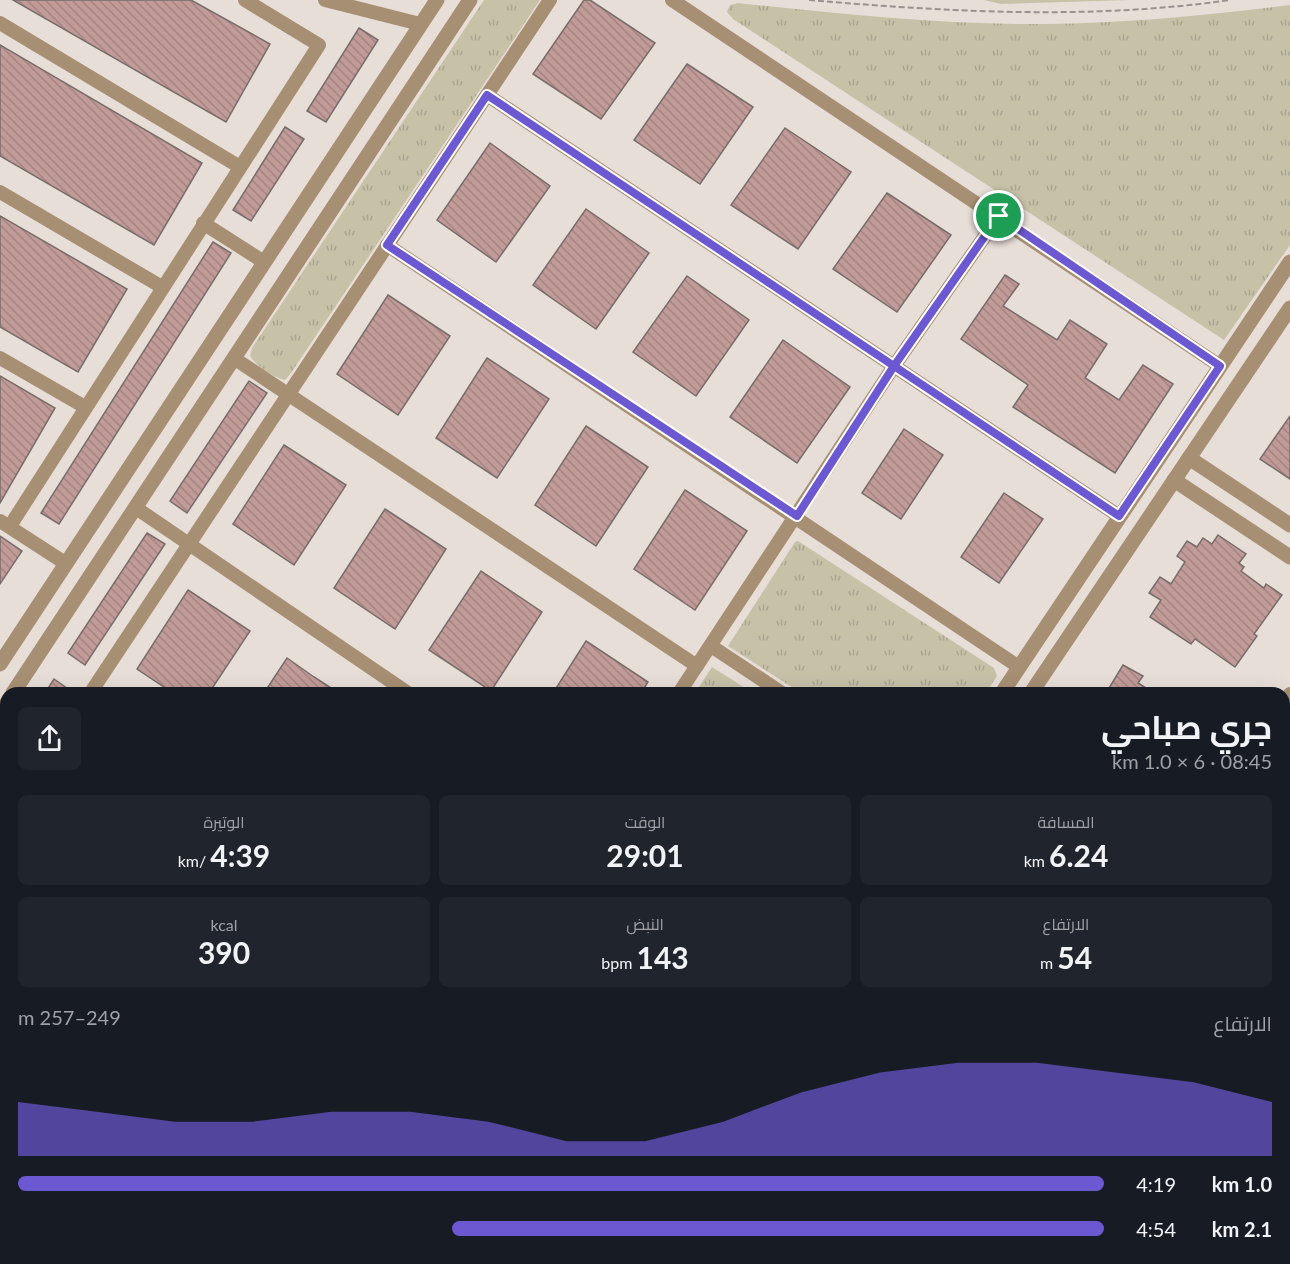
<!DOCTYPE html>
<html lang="ar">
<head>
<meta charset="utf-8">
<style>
	body { margin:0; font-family:Lato,Cairo,sans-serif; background:#20242c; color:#f1f3f6; direction:rtl; height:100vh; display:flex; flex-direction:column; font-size:22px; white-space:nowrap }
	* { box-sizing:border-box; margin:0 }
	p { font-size:20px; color:#9ea1a6 }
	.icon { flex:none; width:33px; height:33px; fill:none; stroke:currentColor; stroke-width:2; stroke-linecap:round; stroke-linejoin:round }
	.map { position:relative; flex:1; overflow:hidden; direction:ltr }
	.details { position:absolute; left:0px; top:687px; width:1290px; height:578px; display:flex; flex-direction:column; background:#171b24; border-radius:18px 18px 0 0; box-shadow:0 6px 24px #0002; direction:rtl }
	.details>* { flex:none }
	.pin { position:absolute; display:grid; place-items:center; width:51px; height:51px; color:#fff; margin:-26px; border:3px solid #fff; border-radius:50%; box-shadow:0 2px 6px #0007 }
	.round { display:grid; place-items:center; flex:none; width:63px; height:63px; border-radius:9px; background:#20242c }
	.headline { display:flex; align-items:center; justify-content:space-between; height:102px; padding:0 18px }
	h1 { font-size:33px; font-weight:700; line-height:45px }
	.figures { display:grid; grid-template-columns:repeat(3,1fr); gap:9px; height:102px; padding:6px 18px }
	.figures div { display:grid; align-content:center; border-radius:9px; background:#20242c; text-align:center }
	.figures b { font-size:30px; font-weight:700 }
	.figures small { font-size:16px; font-weight:400 }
	.figures p { font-size:16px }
	.chart { height:168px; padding:12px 18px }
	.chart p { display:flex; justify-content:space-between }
	.chart svg { width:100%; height:108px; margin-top:6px; fill:#6c58d1; opacity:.7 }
	ul { padding:0 18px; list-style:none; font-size:20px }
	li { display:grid; grid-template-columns:96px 72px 1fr; align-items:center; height:45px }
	li i { height:15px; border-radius:8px; background:#6c58d1 }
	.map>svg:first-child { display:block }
</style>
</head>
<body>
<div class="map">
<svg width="1290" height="1264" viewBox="0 0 1290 1264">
	<defs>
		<pattern id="grass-tufts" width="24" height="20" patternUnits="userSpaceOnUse" patternTransform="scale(1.5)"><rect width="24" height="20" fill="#c7c1a8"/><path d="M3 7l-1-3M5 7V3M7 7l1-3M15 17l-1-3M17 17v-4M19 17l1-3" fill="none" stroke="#aaa590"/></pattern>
		<pattern id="building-back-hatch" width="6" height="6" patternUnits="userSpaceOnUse" patternTransform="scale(1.5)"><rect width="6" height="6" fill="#c19b98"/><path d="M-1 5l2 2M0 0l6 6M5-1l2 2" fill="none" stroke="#a58482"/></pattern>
	</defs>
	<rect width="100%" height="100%" fill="#e8ded8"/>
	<g fill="url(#grass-tufts)">
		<path d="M 484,0 L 540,0 L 291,373 L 285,380 C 273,377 257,367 250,356 L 252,348 Z"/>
		<path d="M 984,0 L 1130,0 L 1001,4 Z"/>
		<path d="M 738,3 C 840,14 943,25 1046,24 C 1128,23 1209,15 1290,5 L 1290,245 L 1224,340 L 733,19 L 727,12 L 730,5 Z"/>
		<path d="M 798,541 L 994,668 L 997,676 L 986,693 L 801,693 L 728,646 L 795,542 Z"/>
		<path d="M 712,667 L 753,693 L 695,693 Z"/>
	</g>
	<g fill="url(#building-back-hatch)" stroke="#776c6b" stroke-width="1.5">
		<path d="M 13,0 L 191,0 L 270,44 L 226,122 Z"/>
		<path d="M 584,0 L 590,0 L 655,43 L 601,119 L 533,74 Z"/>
		<path d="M 359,28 L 378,40 L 326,122 L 307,111 Z"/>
		<path d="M 0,45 L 202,163 L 154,245 L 0,156 Z"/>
		<path d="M 687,64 L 753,107 L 700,184 L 634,140 Z"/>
		<path d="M 285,127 L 304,139 L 251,221 L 233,210 Z"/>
		<path d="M 785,128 L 851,172 L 798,249 L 731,205 Z"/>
		<path d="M 490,143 L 550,186 L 496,262 L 437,220 Z"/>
		<path d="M 887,193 L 951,235 L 897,312 L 833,269 Z"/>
		<path d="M 586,209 L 649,253 L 596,329 L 533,285 Z"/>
		<path d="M 0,216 L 127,289 L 78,372 L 0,327 Z"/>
		<path d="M 213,242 L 231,253 L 59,524 L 41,513 Z"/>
		<path d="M 1005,275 L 1019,284 L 1003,306 L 1057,340 L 1070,320 L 1107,344 L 1085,378 L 1119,400 L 1143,365 L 1173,384 L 1115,473 L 1013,407 L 1028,385 L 961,339 Z"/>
		<path d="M 687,276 L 749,320 L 696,396 L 633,352 Z"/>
		<path d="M 388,295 L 450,336 L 398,415 L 337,374 Z"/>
		<path d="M 783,340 L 850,387 L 797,463 L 730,417 Z"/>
		<path d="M 487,358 L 549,399 L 497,478 L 436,438 Z"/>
		<path d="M 0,376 L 55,408 L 0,503 Z"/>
		<path d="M 249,381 L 267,393 L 187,513 L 170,501 Z"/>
		<path d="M 1290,416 L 1290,479 L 1260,459 Z"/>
		<path d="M 586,426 L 648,467 L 596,546 L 535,505 Z"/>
		<path d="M 904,429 L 943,455 L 901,519 L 862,493 Z"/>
		<path d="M 284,445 L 346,485 L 294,565 L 233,524 Z"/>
		<path d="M 685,490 L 747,531 L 695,610 L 634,569 Z"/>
		<path d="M 1004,493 L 1043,519 L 999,583 L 961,557 Z"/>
		<path d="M 385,509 L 446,549 L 395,629 L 334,588 Z"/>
		<path d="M 147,533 L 165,544 L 85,665 L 68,653 Z"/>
		<path d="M 1218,535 L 1246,554 L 1239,563 L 1244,567 L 1241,571 L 1264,588 L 1266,584 L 1282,595 L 1254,634 L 1257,636 L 1235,667 L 1195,639 L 1191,644 L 1150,617 L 1161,600 L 1149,593 L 1160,577 L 1171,584 L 1185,562 L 1177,556 L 1187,541 L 1197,547 L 1203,538 L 1212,544 Z"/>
		<path d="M 0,536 L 22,551 L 0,584 Z"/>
		<path d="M 481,571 L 542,612 L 491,691 L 429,650 Z"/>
		<path d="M 188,590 L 250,631 L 209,693 L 173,693 L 137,669 Z"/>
		<path d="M 586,641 L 648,682 L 641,693 L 553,693 Z"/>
		<path d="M 287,658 L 314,677 L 339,693 L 264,693 Z"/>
		<path d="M 1123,665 L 1143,676 L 1138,683 L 1154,693 L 1106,693 Z"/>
		<path d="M 54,679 L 74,693 L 45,693 Z"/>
	</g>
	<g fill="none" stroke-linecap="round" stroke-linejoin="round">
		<path stroke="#99918d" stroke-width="2" stroke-dasharray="6 3" stroke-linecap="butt" d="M 809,0 C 949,12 1091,20 1230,0"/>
		<g stroke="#a68f73" stroke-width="14">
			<path d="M 325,0 L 420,24"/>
			<path d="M 672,0 L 1220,366"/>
			<path d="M 0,23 L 240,167"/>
			<path d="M 487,95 L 1119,516"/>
			<path d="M 0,192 L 162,287"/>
			<path d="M 203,223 L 264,262"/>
			<path d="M 387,245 L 1019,667"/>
			<path d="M 0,358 L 85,407"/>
			<path d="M 235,359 L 697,666"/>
			<path d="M 136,508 L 408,693"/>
			<path d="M 0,521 L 65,563"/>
			<path d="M 10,526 L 319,45 L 245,0"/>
			<path d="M 711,646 L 782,693"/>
			<path d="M 100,693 L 93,689 L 550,0"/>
			<path d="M 679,693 L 894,366 L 999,216"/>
			<path d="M 1284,703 L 1290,694"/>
			<path d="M 1284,917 L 1290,921"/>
			<path d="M 1284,1102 L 1290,1093"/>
			<path d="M 0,1206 L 6,1210"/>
			<path d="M 82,1258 L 91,1264"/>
			<path d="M 978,1258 L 986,1264"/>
			<path d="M 1174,1264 L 1177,1258"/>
		</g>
		<g stroke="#a68f73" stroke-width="15">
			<path d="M 1189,458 L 1290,525"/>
			<path d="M 1174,480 L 1290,557"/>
			<path d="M 0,664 L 437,0"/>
			<path d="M 13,693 L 470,0"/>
			<path d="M 1002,693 L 1290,262"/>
			<path d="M 1031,693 L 1290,308"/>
			<path d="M 0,714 L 6,704"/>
			<path d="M 0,808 L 6,813"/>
			<path d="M 0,850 L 6,853"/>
			<path d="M 0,1136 L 6,1140"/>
			<path d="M 0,1167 L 6,1171"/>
			<path d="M 141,1258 L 150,1264"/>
			<path d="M 193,1258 L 201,1264"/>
			<path d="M 652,1258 L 660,1264"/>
			<path d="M 689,1258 L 697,1264"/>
		</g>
		<g stroke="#543914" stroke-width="18">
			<path d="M 0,941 L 6,945"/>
			<path d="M 0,1039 L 6,1042"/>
			<path d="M 338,1258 L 347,1264"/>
			<path d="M 501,1258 L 509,1264"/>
		</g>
	</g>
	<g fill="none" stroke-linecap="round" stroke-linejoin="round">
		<g stroke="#fff" stroke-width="12">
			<path id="route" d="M 999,216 L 894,366 L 487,95 L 387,245 L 797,516 L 894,366 L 1119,516 L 1220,366 L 999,216"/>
		</g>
		<use href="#route" stroke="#6c58d1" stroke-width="8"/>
	</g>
</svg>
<div class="pin" style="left:999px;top:216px;background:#1e9e55"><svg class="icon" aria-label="arrive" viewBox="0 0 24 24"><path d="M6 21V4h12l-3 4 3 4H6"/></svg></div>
<section class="details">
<div class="headline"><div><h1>جري صباحي</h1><p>08:45 · 6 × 1.0 km</p></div><a class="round"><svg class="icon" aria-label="share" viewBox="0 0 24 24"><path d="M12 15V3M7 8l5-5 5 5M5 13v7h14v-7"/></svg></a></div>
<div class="figures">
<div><p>المسافة</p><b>6.24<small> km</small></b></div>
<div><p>الوقت</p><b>29:01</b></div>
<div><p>الوتيرة</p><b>4:39<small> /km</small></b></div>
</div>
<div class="figures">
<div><p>الارتفاع</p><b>54<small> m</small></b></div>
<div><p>النبض</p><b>143<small> bpm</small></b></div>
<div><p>kcal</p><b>390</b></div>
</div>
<div class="chart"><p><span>الارتفاع</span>249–257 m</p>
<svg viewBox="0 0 160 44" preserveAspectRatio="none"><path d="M0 44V22L10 26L20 30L30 30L40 26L50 26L60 30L70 38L80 38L90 30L100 18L110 10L120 6L130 6L140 10L150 14L160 22V44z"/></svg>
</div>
<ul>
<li><b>1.0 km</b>4:19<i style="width:100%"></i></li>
<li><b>2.1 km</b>4:54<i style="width:60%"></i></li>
</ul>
</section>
</div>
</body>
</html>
